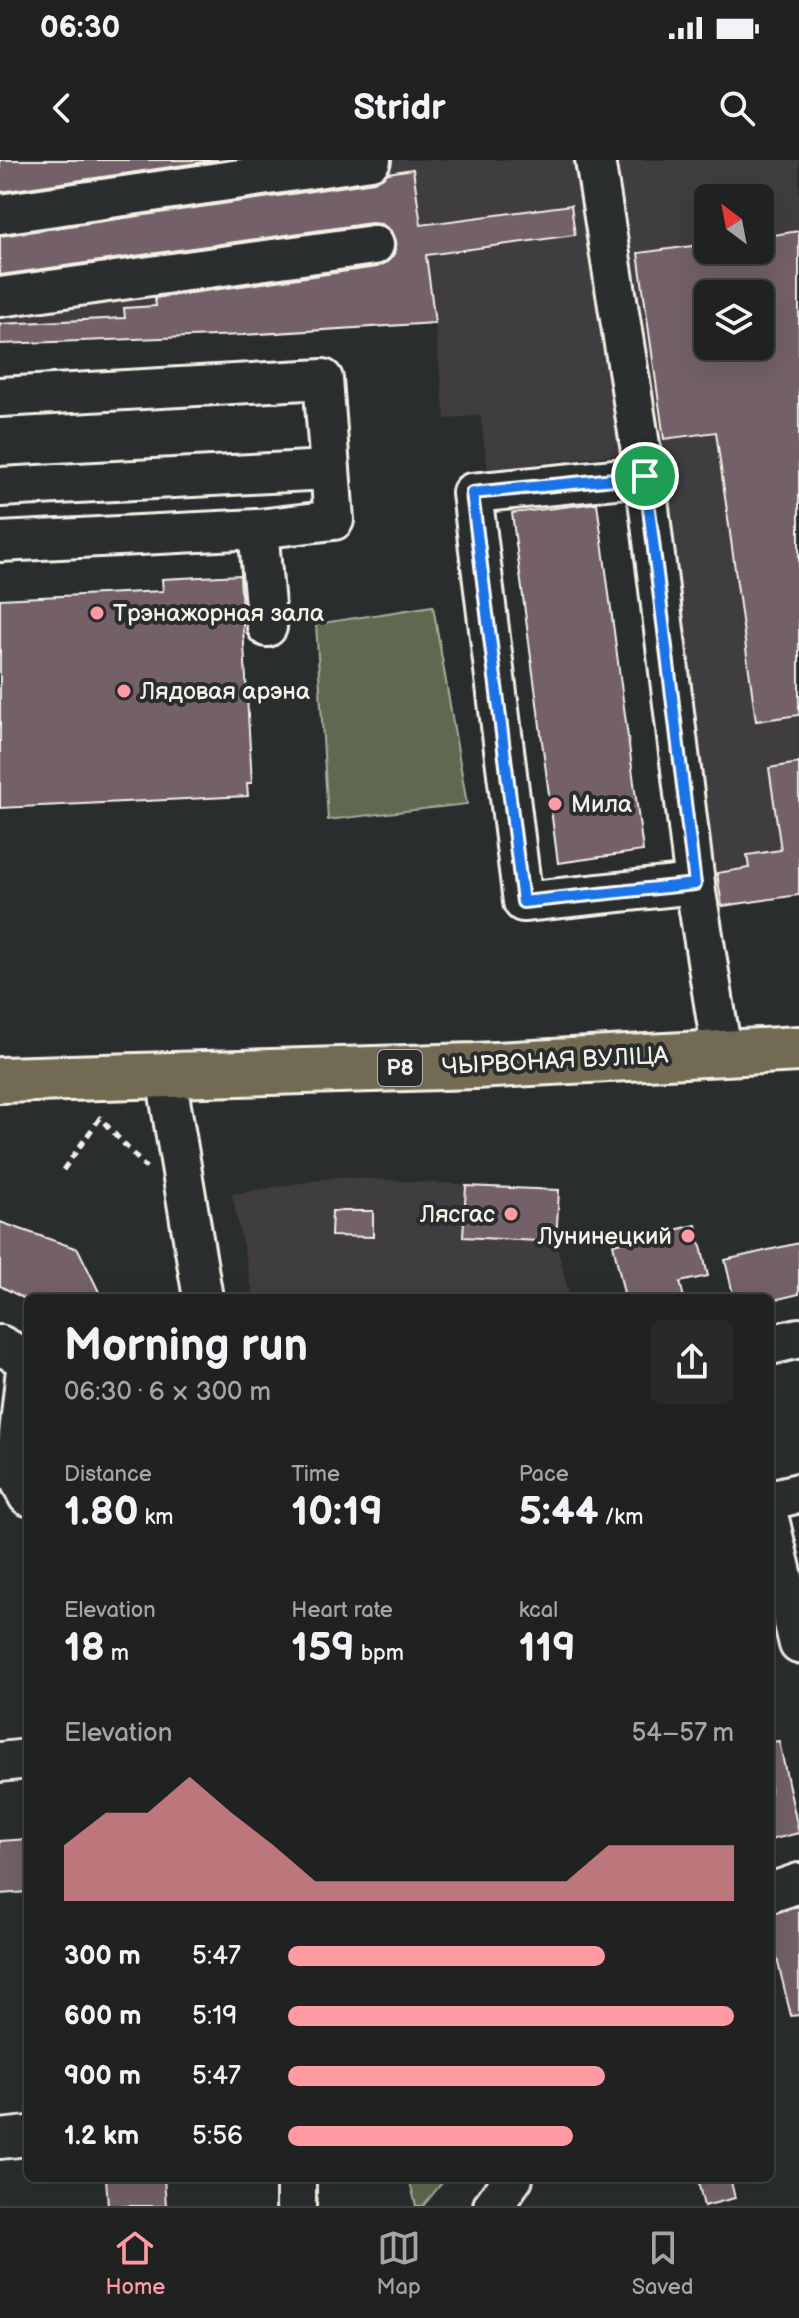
<!DOCTYPE html>
<html lang="en">
<head>
<meta charset="utf-8">
<style>
	body { margin:0; font-family:"Balsamiq Sans",sans-serif; background:#282a2a; color:#f1f3f6; height:100vh; display:flex; flex-direction:column; font-size:30px; white-space:nowrap }
	* { box-sizing:border-box; margin:0 }
	p { font-size:26px; color:#a2a4a5 }
	.icon { flex:none; width:44px; height:44px; fill:none; stroke:currentColor; stroke-width:2; stroke-linecap:round; stroke-linejoin:round }
	.map { position:relative; flex:1; overflow:hidden }
	.sheet { position:absolute; left:24px; top:1134px; width:750px; height:888px; display:flex; flex-direction:column; background:#202222; border-radius:12px; box-shadow:0 8px 32px #0002,0 0 0 2px #3d3f40 }
	.sheet>* { flex:none }
	.needle { width:52px; rotate:328deg }
	.fabs { position:absolute; left:694px; top:24px; display:grid; gap:16px }
	.fabs a { display:grid; place-items:center; width:80px; height:80px; border-radius:12px; background:#202222; box-shadow:0 8px 32px #0002,0 0 0 2px #3d3f40; font-size:40px }
	.pin { position:absolute; display:grid; place-items:center; width:68px; height:68px; color:#fff; margin:-34px; border:4px solid #fff; border-radius:50%; box-shadow:0 2px 8px #0007 }
	.round { display:grid; place-items:center; flex:none; width:84px; height:84px; border-radius:12px; background:#282a2a }
	.summary { display:flex; align-items:center; justify-content:space-between; height:136px; padding:0 40px }
	h1 { font-size:44px; font-weight:700; line-height:60px }
	.stats { display:grid; grid-template-columns:repeat(3,1fr); gap:12px; height:136px; padding:8px 40px }
	.stats div { display:grid; align-content:center }
	.stats b { font-size:40px; font-weight:700 }
	.stats small { font-size:22px; font-weight:400 }
	.stats p { font-size:22px }
	.chart { height:224px; padding:16px 40px }
	.chart p { display:flex; justify-content:space-between }
	.chart svg { width:100%; height:144px; margin-top:8px; fill:#ff9aa2; opacity:.7 }
	ul { padding:0 40px; list-style:none; font-size:26px }
	li { display:grid; grid-template-columns:128px 96px 1fr; align-items:center; height:60px }
	li i { height:20px; border-radius:10px; background:#ff9aa2 }
	.status { display:flex; justify-content:space-between; align-items:center; height:56px; padding:0 40px; background:#202222; direction:ltr }
	.status svg { height:22px; fill:currentColor }
	header { display:flex; justify-content:space-between; align-items:center; height:104px; padding:0 40px; background:#202222; font-size:36px; font-weight:700 }
	.menu { display:flex; justify-content:space-around; align-items:center; height:112px; border-top:2px solid #3d3f40; background:#202222; font-size:22px; color:#a2a4a5 }
	.menu a { display:grid; justify-items:center; gap:4px }
	.menu .on { color:#ff9aa2 }
	.map>svg:first-child { display:block }
</style>
</head>
<body>
<div class="status"><b>06:30</b><svg viewBox="0 0 49 12"><path d="M0 12V9h3v3zM5 12V6h3v6zM10 12V3h3v9zM15 12V0h3v12zM26 1h20v11H26zM47 4h2v5h-2z"/></svg></div>
<header><svg class="icon" aria-label="back" viewBox="0 0 24 24"><path d="M15 5l-7 7 7 7"/></svg>Stridr<svg class="icon" aria-label="search" viewBox="0 0 24 24"><circle cx="10" cy="10" r="6"/><path d="M15 15l6 6"/></svg></header>
<div class="map">
<svg width="799" height="2046" viewBox="0 0 799 2046">
	<rect width="100%" height="100%" fill="#2a2d2e"/>
	<filter id="ink" filterUnits="userSpaceOnUse"><feTurbulence type="fractalNoise" baseFrequency=".0125" numOctaves="2"/><feDisplacementMap in="SourceGraphic" scale="16" xChannelSelector="R" yChannelSelector="G"/><feConvolveMatrix kernelMatrix="1 2 1 2 8 2 1 2 1" color-interpolation-filters="sRGB"/></filter>
	<g filter="url(#ink)">
		<g fill="#403c3f" fill-rule="evenodd">
			<path d="M 0,0 L 799,0 L 799,735 L 722,746 L 712,733 L 655,290 L 488,309 L 480,255 L 445,259 L 435,163 L 243,175 L 0,184 ZM 708,38 L 760,38 L 760,90 L 708,90 ZM 708,134 L 760,134 L 760,186 L 708,186 Z"/>
			<path d="M 338,1017 L 559,1030 L 556,1082 L 570,1138 L 254,1138 L 232,1034 Z"/>
		</g>
		<g fill="#616950" stroke="#aaad9c" stroke-width="2">
			<path d="M 433,446 L 467,644 L 328,660 L 316,464 Z"/>
			<path d="M 409,2018 L 446,2018 L 423,2046 L 416,2046 Z"/>
		</g>
		<g fill="#736067" stroke="#f4f1e8" stroke-width="2" fill-rule="evenodd">
			<path d="M 0,0 L 218,0 L 0,32 Z"/>
			<path d="M 413,9 L 421,65 L 571,45 L 575,75 L 426,95 L 435,163 L 243,175 L 0,184 L 0,164 L 125,158 L 124,148 L 156,146 L 155,138 L 377,107 L 388,102 L 394,94 L 396,83 L 391,71 L 382,64 L 371,63 L 0,115 L 0,76 L 374,22 L 388,13 Z"/>
			<path d="M 799,71 L 799,555 L 756,561 L 716,272 L 664,279 L 638,93 L 708,84 L 708,90 L 760,90 L 760,77 ZM 708,134 L 760,134 L 760,186 L 708,186 Z"/>
			<path d="M 597,343 L 643,691 L 558,703 L 512,353 Z"/>
			<path d="M 240,415 L 252,623 L 247,623 L 248,636 L 0,648 L 0,439 L 163,431 L 162,419 Z"/>
			<path d="M 799,603 L 799,735 L 722,746 L 717,713 L 749,708 L 747,695 L 781,690 L 769,608 Z"/>
			<path d="M 466,1026 L 559,1030 L 556,1082 L 463,1077 Z"/>
			<path d="M 332,1051 L 373,1051 L 373,1077 L 331,1076 Z"/>
			<path d="M 0,1062 L 78,1089 L 102,1138 L 23,1138 L 0,1126 Z"/>
			<path d="M 696,1065 L 708,1116 L 680,1122 L 684,1138 L 625,1138 L 613,1084 Z"/>
			<path d="M 799,1083 L 799,1134 L 770,1141 L 770,1138 L 734,1138 L 725,1100 Z"/>
			<path d="M 779,1581 L 799,1673 L 770,1680 L 770,1582 Z"/>
			<path d="M 28,1679 L 28,1732 L 0,1734 L 0,1681 Z"/>
			<path d="M 799,1746 L 799,1855 L 791,1856 L 770,1770 L 770,1754 Z"/>
			<path d="M 106,2018 L 164,2018 L 166,2046 L 108,2046 Z"/>
			<path d="M 697,2018 L 730,2018 L 735,2038 L 704,2046 Z"/>
		</g>
		<g fill="none" stroke-linecap="round" stroke-linejoin="round">
			<g stroke="#f4f1e8" stroke-width="44">
				<g id="minor">
					<path d="M 595,0 L 646,323 L 696,732 L 722,893"/>
					<path d="M 0,54 L 371,0"/>
					<path d="M 0,137 L 374,85"/>
					<path d="M 0,237 L 323,219 L 334,360 L 258,369 L 0,382"/>
					<path d="M 645,316 L 472,333 L 523,742 L 695,724"/>
					<path d="M 0,327 L 329,310"/>
					<path d="M 258,369 L 267,467"/>
					<path d="M 166,916 L 203,1138"/>
					<path d="M 0,1185 L 27,1200 L 15,1311 L 28,1336"/>
					<path d="M 770,1185 L 799,1178"/>
					<path d="M 770,1340 L 799,1333"/>
					<path d="M 770,1363 L 799,1484"/>
					<path d="M 0,1602 L 28,1599"/>
					<path d="M 770,1733 L 799,1723"/>
					<path d="M 0,1979 L 28,1976"/>
					<path d="M 296,2046 L 296,2018"/>
					<path d="M 493,2046 L 513,2018"/>
				</g>
			</g>
			<g stroke="#f4f1e8" stroke-width="50">
				<path id="major" d="M 0,920 L 475,906 L 799,889"/>
			</g>
			<path stroke="#f4f1e8" stroke-width="5" stroke-dasharray="8 6" stroke-linecap="butt" d="M 63,1010 L 100,958 L 146,1008"/>
			<use href="#minor" stroke="#2a2d2e" stroke-width="38"/>
			<use href="#major" stroke="#736b52" stroke-width="44"/>
		</g>
	</g>
	<g fill="none" stroke-linecap="round" stroke-linejoin="round" filter="url(#ink)">
		<g stroke="#fff" stroke-width="16">
			<path id="route" d="M 645,316 L 695,724 L 523,742 L 472,333 Z"/>
		</g>
		<use href="#route" stroke="#1a73e8" stroke-width="10"/>
	</g>
	<g fill="#ff9aa2" stroke="#2a2d2e" stroke-width="3">
		<circle cx="97" cy="453" r="8"/>
		<circle cx="124" cy="531" r="8"/>
		<circle cx="555" cy="644" r="8"/>
		<circle cx="511" cy="1054" r="8"/>
		<circle cx="688" cy="1076" r="8"/>
	</g>
	<g text-anchor="middle" dominant-baseline="central" stroke-width="8" stroke-linejoin="round" paint-order="stroke">
		<rect fill="#2a2d2e" stroke="#b7b6b0" stroke-width="2" x="378" y="890" width="44" height="36" rx="6"/>
		<g font-size="22" font-weight="bold" fill="#f4f1e8">
			<text x="400" y="908">Р8</text>
		</g>
		<g font-size="24" fill="#f4f1e8" stroke="#2a2d2e" text-anchor="start">
			<text x="113" y="453">Трэнажорная зала</text>
			<text x="140" y="531">Лядовая арэна</text>
			<text x="571" y="644">Мила</text>
			<text x="495" y="1054" text-anchor="end">Лясгас</text>
			<text x="672" y="1076" text-anchor="end">Лунинецкий</text>
		</g>
		<g font-size="24" fill="#f4f1e8" stroke="#2a2d2e">
			<text transform="translate(555 901) rotate(-3)">ЧЫРВОНАЯ ВУЛІЦА</text>
		</g>
	</g>
</svg>
<div class="fabs">
<a><svg class="needle" viewBox="-14 -14 28 28"><path d="M0-13l5 13h-10z" fill="#e53935"/><path d="M0 13l5-13h-10z" fill="#a2a4a5"/></svg></a>
<a><svg class="icon" aria-label="layers" viewBox="0 0 24 24"><path d="M12 4l9 5-9 5-9-5zM3 14l9 5 9-5"/></svg></a>
</div>
<div class="pin" style="left:645px;top:316px;background:#1e9e55"><svg class="icon" aria-label="arrive" viewBox="0 0 24 24"><path d="M6 21V4h12l-3 4 3 4H6"/></svg></div>
<section class="sheet">
<div class="summary"><div><h1>Morning run</h1><p>06:30 · 6 × 300 m</p></div><a class="round"><svg class="icon" aria-label="share" viewBox="0 0 24 24"><path d="M12 15V3M7 8l5-5 5 5M5 13v7h14v-7"/></svg></a></div>
<div class="stats">
<div><p>Distance</p><b>1.80<small> km</small></b></div>
<div><p>Time</p><b>10:19</b></div>
<div><p>Pace</p><b>5:44<small> /km</small></b></div>
</div>
<div class="stats">
<div><p>Elevation</p><b>18<small> m</small></b></div>
<div><p>Heart rate</p><b>159<small> bpm</small></b></div>
<div><p>kcal</p><b>119</b></div>
</div>
<div class="chart"><p><span>Elevation</span>54–57 m</p>
<svg viewBox="0 0 160 44" preserveAspectRatio="none"><path d="M0 44V27L10 17L20 17L30 6L40 17L50 27L60 38L70 38L80 38L90 38L100 38L110 38L120 38L130 27L140 27L150 27L160 27V44z"/></svg>
</div>
<ul>
<li><b>300 m</b>5:47<i style="width:71%"></i></li>
<li><b>600 m</b>5:19<i style="width:100%"></i></li>
<li><b>900 m</b>5:47<i style="width:71%"></i></li>
<li><b>1.2 km</b>5:56<i style="width:64%"></i></li>
</ul>
</section>
</div>
<nav class="menu">
<a class="on"><svg class="icon" aria-label="home" viewBox="0 0 24 24"><path d="M3 11l9-7 9 7M6 9v11h12V9"/></svg>Home</a>
<a><svg class="icon" aria-label="map" viewBox="0 0 24 24"><path d="M3 6l6-2 6 2 6-2v14l-6 2-6-2-6 2zM9 4v14M15 6v14"/></svg>Map</a>
<a><svg class="icon" aria-label="saved" viewBox="0 0 24 24"><path d="M7 4h10v16l-5-4-5 4z"/></svg>Saved</a>
</nav>
</body>
</html>
